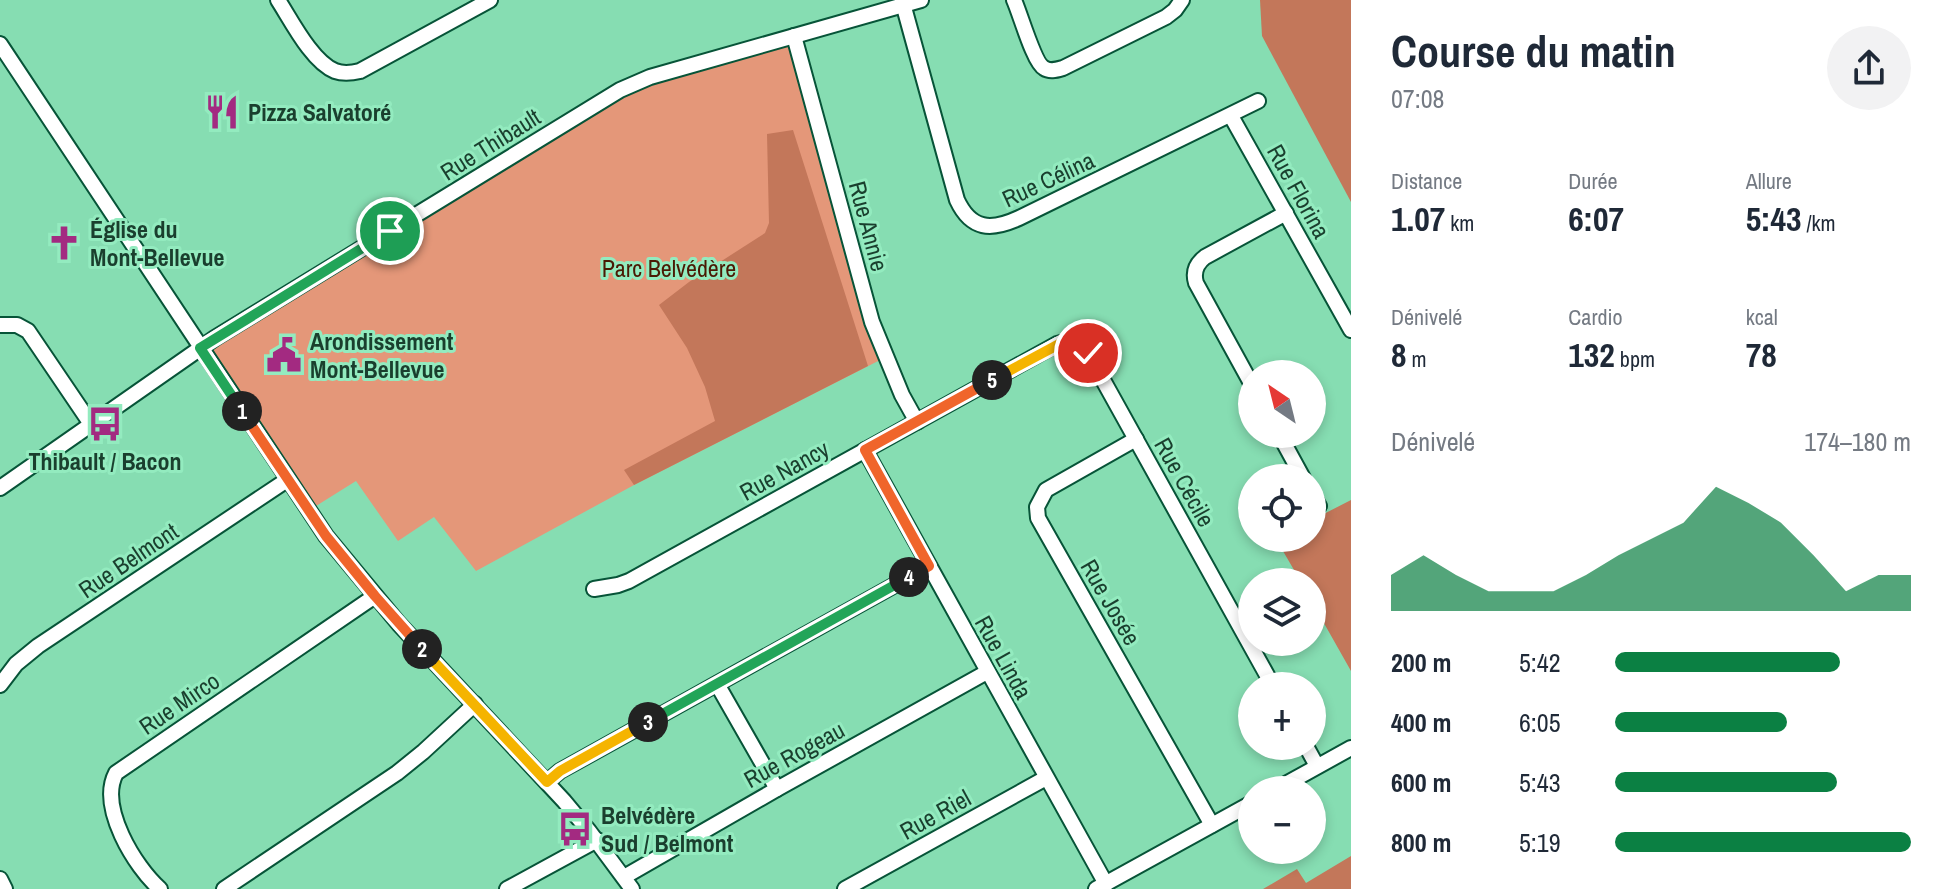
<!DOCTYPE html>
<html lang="fr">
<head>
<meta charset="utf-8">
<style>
	body { margin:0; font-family:"Archivo Narrow",sans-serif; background:#f2f2f3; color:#1f2937; height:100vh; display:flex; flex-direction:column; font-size:30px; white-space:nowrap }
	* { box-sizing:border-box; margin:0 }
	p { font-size:26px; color:#747a83 }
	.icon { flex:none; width:44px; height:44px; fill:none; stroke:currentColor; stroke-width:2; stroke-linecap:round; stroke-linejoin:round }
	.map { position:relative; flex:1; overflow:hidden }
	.details { display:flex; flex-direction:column; background:#fff; width:600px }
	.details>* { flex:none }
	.needle { width:52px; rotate:325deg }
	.buttons { position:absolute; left:1238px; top:360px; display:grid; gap:16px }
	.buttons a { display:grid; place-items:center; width:88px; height:88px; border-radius:50%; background:#fff; box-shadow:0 4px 12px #0003; font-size:40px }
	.pin { position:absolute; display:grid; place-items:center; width:68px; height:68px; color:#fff; margin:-34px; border:4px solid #fff; border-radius:50%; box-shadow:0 2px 8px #0007 }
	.km { position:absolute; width:40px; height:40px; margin:-20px; border-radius:50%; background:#222; color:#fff; font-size:22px; line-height:40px; text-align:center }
	.round { display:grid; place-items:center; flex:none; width:84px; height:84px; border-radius:42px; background:#f2f2f3 }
	.overview { display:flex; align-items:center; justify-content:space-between; height:136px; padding:0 40px }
	h1 { font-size:44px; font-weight:700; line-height:60px }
	.figures { display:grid; grid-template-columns:repeat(3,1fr); gap:12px; height:136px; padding:8px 40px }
	.figures div { display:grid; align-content:center }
	.figures b { font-size:34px; font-weight:700 }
	.figures small { font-size:22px; font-weight:400 }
	.figures p { font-size:22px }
	.chart { height:224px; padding:16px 40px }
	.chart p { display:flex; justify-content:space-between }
	.chart svg { width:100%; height:144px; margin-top:8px; fill:#0b8043; opacity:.7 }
	ul { padding:0 40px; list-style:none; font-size:26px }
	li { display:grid; grid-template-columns:128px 96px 1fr; align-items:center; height:60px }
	li i { height:20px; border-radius:10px; background:#0b8043 }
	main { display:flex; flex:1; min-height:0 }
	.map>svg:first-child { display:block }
</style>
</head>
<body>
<main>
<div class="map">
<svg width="1351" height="889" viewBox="0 0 1351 889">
	<rect width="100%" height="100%" fill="#86ddb2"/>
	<path fill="#e49779" d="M 794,36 L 886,357 L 634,485 L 476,571 L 434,517 L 398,541 L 356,481 L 308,511 L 200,348 L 620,90 Z"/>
	<g fill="#c3775a">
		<path d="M 1260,0 L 1351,0 L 1351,202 L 1262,36 Z"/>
		<path d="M 793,130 L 868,366 L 634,485 L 624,470 L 715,421 L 705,387 L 687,348 L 659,305 L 689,282 L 765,233 L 769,223 L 767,134 Z"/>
		<path d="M 1351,500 L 1351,671 L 1312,602 L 1312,582 L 1301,582 L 1276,539 L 1312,538 L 1312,520 Z"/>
		<path d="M 1351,856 L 1351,889 L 1263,889 L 1297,869 L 1306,883 Z"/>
	</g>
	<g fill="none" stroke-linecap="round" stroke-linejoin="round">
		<g stroke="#075438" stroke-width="18">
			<g id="minor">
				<path d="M 278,0 C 291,20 312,62 335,71 C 343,74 352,73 360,71 L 490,0"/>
				<path d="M 902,0 L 957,200 C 971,230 991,231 1019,218 L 1258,101"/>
				<path d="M 1014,0 C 1020,13 1034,63 1044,68 C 1050,72 1056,70 1063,68 L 1166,17 L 1175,10 L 1182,0"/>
				<path d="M 794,36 L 872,322 L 902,395 L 917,422"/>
				<path d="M 0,44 L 326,536 L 399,624 L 564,801 L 589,831 L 632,889"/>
				<path d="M 1231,116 L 1351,330"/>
				<path d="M 0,325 L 17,325 L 28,331 L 91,424"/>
				<path d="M 1252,385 L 1196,283 C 1193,273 1196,264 1205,257 L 1286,213"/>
				<path d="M 1279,434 L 1303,478"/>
				<path d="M 1136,439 L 1046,490 L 1037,507 L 1038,518 L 1212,825"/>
				<path d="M 865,450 L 1106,884"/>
				<path d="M 0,488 L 215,338 L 620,90 L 650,77 L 921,0"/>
				<path d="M 1312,494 L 1319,506"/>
				<path d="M 594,589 L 618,585 L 629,581 L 1057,344 C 1069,340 1079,343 1088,353 L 1273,686"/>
				<path d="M 717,684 L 777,789"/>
				<path d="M 0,685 L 16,664 L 38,646 L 287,480"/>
				<path d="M 1306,746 L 1317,766"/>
				<path d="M 547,782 L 560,771 L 929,566"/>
				<path d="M 1275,790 L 1351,748"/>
				<path d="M 624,877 L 777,789 L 987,672"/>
				<path d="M 0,879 L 5,889"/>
				<path d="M 160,889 C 135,867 98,807 116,773 L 375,596"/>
				<path d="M 224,889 L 397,773 L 423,752 L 475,704"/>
				<path d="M 507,889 L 597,840"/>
				<path d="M 845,889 L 1046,778"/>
				<path d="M 1096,889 L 1252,803"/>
			</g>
		</g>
		<use href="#minor" stroke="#fff" stroke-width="14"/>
	</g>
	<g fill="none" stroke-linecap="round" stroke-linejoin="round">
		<g stroke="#fff" stroke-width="16">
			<path id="split-1" d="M 242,411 L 200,348 L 390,231"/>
		</g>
		<g stroke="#fff" stroke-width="16">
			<path id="split-2" d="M 242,411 L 326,536 L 375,596 L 422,649"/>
		</g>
		<g stroke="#fff" stroke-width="16">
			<path id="split-3" d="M 422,649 L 547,782 L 560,771 L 648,722"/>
		</g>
		<g stroke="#fff" stroke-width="16">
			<path id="split-4" d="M 648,722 L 909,577"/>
		</g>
		<g stroke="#fff" stroke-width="16">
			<path id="split-5" d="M 909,577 L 929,566 L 865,450 L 992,380"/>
		</g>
		<g stroke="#fff" stroke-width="16">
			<path id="split-6" d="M 992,380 L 1063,342 L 1078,344 L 1088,353"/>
		</g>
		<use href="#split-1" stroke="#22a559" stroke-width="10"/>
		<use href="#split-2" stroke="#f0652b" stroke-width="10"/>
		<use href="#split-3" stroke="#f5b400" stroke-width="10"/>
		<use href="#split-4" stroke="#22a559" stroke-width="10"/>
		<use href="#split-5" stroke="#f0652b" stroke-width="10"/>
		<use href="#split-6" stroke="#f5b400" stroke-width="10"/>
	</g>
	<defs>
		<g id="restaurant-bare" transform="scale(2.76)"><path d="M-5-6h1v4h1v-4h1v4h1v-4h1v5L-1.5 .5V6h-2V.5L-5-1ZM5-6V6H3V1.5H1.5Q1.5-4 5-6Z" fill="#a32a81" stroke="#93ebbf" stroke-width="2.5" paint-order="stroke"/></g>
		<g id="church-bare" transform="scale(2.76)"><path d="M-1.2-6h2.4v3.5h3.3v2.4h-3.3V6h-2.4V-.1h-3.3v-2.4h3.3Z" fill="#a32a81" stroke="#93ebbf" stroke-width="2.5" paint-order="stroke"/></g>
		<g id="civic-bare" transform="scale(2.76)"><path d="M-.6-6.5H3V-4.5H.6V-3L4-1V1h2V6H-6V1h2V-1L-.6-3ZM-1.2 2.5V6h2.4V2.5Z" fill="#a32a81" stroke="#93ebbf" stroke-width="2.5" paint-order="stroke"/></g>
		<g id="bus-bare" transform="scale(2.76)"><path d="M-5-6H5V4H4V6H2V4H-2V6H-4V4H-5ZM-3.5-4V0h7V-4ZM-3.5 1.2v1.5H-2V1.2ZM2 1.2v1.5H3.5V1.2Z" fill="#a32a81" stroke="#93ebbf" stroke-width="2.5" paint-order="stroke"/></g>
	</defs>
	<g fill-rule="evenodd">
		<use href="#restaurant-bare" x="222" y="112"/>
		<use href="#church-bare" x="64" y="243"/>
		<use href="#civic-bare" x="284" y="355"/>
		<use href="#bus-bare" x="105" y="424"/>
		<use href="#bus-bare" x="575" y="829"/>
	</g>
	<g text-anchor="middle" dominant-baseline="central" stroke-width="6" stroke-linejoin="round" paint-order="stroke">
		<g font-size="24" font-weight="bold" fill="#1a3f2e" stroke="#93ebbf" text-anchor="start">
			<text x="248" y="112">Pizza Salvatoré</text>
			<text x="90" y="229">Église du<tspan x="90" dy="28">Mont-Bellevue</tspan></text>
			<text x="310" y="341">Arondissement<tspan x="310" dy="28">Mont-Bellevue</tspan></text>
			<text x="105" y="461" text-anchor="middle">Thibault / Bacon</text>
			<text x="601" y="815">Belvédère<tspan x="601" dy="28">Sud / Belmont</tspan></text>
		</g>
		<g font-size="24" fill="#1a3f2e" stroke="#93ebbf">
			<text transform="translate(490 144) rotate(-32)">Rue Thibault</text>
			<text transform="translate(1048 179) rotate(-25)">Rue Célina</text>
			<text transform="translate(1299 191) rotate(61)">Rue Florina</text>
			<text transform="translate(869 226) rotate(75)">Rue Annie</text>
			<text transform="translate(784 470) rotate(-29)">Rue Nancy</text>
			<text transform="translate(1185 482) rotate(61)">Rue Cécile</text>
			<text transform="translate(128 560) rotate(-34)">Rue Belmont</text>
			<text transform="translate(1111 602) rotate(60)">Rue Josée</text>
			<text transform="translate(1004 657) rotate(61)">Rue Linda</text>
			<text transform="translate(179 703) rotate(-34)">Rue Mirco</text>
			<text transform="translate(794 754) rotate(-29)">Rue Rogeau</text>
			<text transform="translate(935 814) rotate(-29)">Rue Riel</text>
		</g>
		<g font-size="24" fill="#4a1904" stroke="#93ebbf">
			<text x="669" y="268">Parc Belvédère</text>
		</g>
	</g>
</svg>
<div class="buttons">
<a><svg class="needle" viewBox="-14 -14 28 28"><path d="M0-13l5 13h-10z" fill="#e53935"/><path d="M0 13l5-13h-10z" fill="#747a83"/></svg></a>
<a><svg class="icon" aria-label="locate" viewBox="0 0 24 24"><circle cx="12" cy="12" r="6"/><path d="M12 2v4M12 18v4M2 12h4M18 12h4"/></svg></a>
<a><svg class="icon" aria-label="layers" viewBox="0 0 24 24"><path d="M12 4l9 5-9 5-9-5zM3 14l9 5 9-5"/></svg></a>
<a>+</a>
<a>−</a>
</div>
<div class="pin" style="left:390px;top:231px;background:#1e9e55"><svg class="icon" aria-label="arrive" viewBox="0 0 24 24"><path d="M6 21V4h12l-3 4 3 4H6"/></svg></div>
<div class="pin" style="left:1088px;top:353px;background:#d93025"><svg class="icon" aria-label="check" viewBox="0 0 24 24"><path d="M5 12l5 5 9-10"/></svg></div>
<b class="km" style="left:242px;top:411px">1</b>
<b class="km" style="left:422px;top:649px">2</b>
<b class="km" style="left:648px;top:722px">3</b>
<b class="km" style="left:909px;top:577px">4</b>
<b class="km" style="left:992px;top:380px">5</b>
</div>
<section class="details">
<div class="overview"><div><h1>Course du matin</h1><p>07:08</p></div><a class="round"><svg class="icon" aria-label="share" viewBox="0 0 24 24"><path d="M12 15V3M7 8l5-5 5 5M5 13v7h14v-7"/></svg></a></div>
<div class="figures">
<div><p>Distance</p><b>1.07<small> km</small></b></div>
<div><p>Durée</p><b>6:07</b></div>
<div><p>Allure</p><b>5:43<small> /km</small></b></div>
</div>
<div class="figures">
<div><p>Dénivelé</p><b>8<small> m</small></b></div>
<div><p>Cardio</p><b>132<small> bpm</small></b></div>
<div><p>kcal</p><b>78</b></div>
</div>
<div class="chart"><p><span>Dénivelé</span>174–180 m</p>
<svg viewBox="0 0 160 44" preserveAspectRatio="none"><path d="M0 44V33L10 27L20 33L30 38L40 38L50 38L60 33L70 27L80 22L90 17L100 6L110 11L120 17L130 27L140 38L150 33L160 33V44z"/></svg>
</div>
<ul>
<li><b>200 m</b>5:42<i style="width:76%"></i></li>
<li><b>400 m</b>6:05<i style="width:58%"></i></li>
<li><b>600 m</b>5:43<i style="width:75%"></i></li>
<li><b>800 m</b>5:19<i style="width:100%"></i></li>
</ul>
</section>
</main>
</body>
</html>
